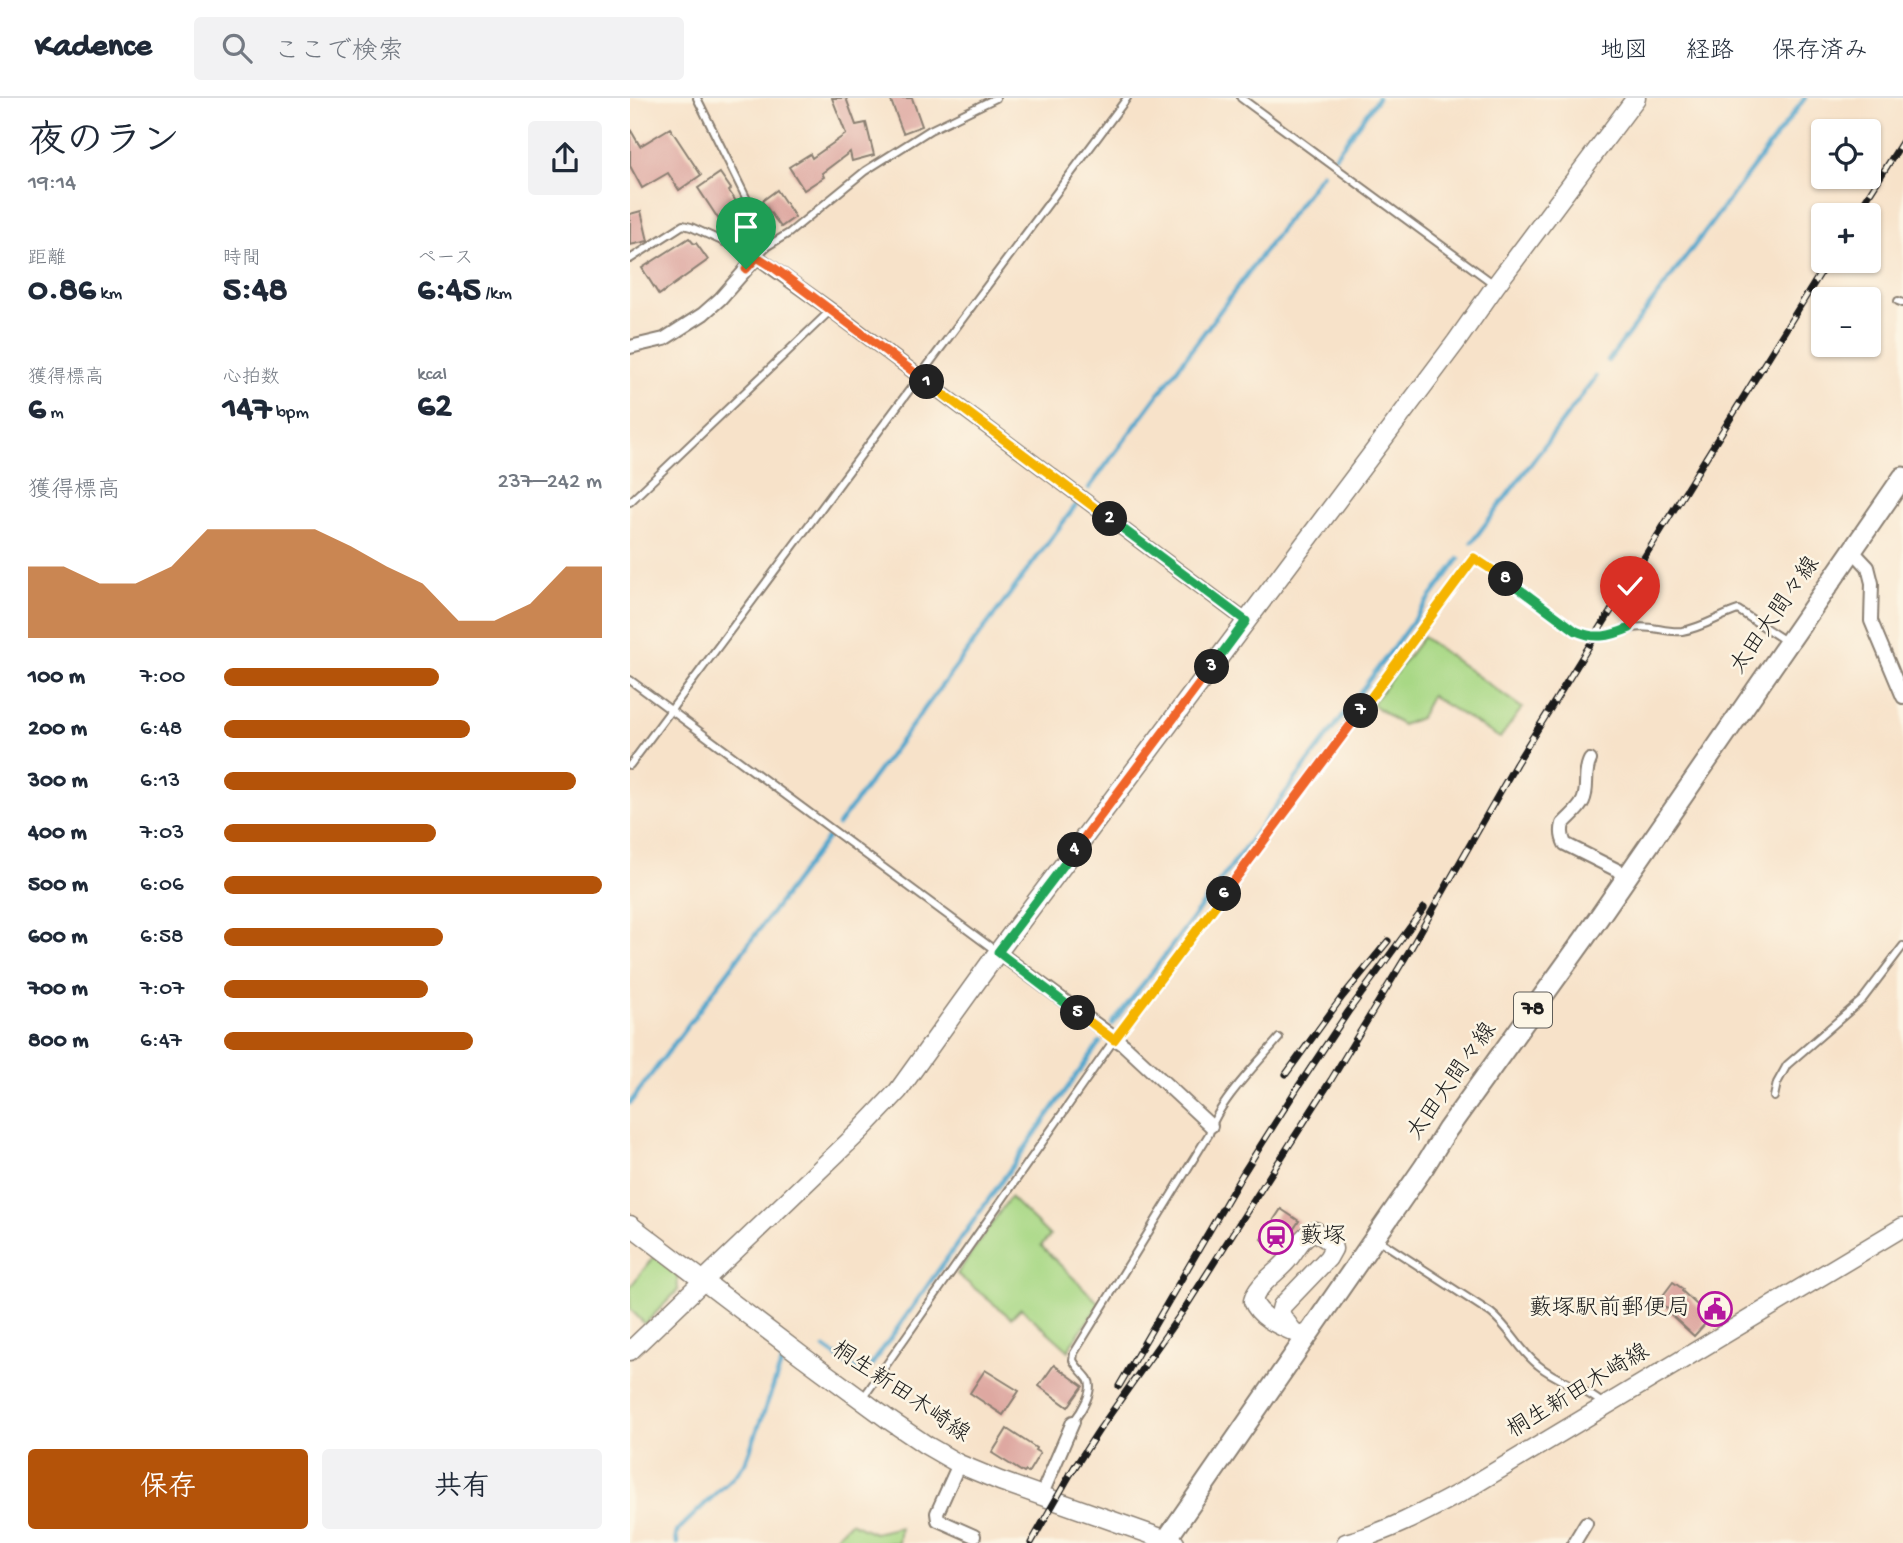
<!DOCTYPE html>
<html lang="ja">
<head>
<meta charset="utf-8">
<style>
	body { margin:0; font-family:"Gochi Hand","Klee One",sans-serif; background:#f2f2f3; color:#1f2937; height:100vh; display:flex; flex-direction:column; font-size:26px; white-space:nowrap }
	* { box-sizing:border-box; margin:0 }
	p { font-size:23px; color:#747a83 }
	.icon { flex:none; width:38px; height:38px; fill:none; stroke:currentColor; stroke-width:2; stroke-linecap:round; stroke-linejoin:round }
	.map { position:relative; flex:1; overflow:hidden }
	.side { display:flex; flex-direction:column; background:#fff; width:630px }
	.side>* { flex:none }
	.fabs { position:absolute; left:1181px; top:21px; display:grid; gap:14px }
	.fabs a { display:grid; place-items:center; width:70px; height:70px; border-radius:7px; background:#fff; box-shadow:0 2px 5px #0004; font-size:35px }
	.pin { position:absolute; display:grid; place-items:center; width:60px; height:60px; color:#fff; margin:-72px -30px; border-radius:50% 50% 50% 0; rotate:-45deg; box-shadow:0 0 7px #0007 }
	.pin .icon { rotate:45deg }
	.km { position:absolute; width:35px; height:35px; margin:-18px; border-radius:50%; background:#222; color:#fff; font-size:19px; line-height:35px; text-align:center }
	.round { display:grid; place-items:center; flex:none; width:74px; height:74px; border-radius:7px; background:#f2f2f3 }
	.headline { display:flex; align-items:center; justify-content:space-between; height:119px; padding:0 28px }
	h1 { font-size:38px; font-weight:700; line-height:52px }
	.figures { display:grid; grid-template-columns:repeat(3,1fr); gap:10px; height:119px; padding:7px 28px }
	.figures div { display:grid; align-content:center }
	.figures b { font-size:35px; font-weight:700 }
	.figures small { font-size:19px; font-weight:400 }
	.figures p { font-size:19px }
	.chart { height:196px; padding:14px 28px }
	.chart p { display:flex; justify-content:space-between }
	.chart svg { width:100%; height:126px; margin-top:7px; fill:#b45309; opacity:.7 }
	.cta { display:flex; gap:14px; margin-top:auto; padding:14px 28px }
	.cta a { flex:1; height:80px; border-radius:7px; background:#b45309; color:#fff; font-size:28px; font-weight:700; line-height:80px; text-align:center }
	.cta a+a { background:#f2f2f3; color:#1f2937 }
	ul { padding:0 28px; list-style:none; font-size:23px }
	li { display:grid; grid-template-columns:112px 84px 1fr; align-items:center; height:52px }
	li i { height:18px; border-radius:9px; background:#b45309 }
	header { display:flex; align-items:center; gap:42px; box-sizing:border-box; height:98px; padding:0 35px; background:#fff; border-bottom:2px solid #e0e1e3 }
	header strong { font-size:33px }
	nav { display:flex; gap:38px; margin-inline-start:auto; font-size:24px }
	.search { width:490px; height:63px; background:#f2f2f3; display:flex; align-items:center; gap:18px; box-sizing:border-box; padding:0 24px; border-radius:7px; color:#747a83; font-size:26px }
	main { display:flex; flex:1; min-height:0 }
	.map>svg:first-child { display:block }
</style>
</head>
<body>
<header>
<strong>Kadence</strong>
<div class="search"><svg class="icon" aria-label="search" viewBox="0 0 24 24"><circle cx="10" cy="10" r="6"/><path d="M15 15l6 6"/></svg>ここで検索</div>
<nav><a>地図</a><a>経路</a><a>保存済み</a></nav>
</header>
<main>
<section class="side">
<div class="headline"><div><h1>夜のラン</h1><p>19:14</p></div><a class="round"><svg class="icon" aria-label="share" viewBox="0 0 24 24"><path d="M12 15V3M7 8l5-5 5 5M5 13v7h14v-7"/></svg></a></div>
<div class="figures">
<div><p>距離</p><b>0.86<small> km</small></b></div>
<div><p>時間</p><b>5:48</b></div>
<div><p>ペース</p><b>6:45<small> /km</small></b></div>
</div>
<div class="figures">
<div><p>獲得標高</p><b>6<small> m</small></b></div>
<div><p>心拍数</p><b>147<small> bpm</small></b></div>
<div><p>kcal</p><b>62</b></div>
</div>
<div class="chart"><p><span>獲得標高</span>237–242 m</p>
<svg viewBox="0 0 160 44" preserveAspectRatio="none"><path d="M0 44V19L10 19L20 25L30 25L40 19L50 6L60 6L70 6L80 6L90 12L100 19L110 25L120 38L130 38L140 32L150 19L160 19V44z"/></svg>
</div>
<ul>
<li><b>100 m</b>7:00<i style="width:57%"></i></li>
<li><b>200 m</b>6:48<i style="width:65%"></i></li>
<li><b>300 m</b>6:13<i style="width:93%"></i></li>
<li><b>400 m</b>7:03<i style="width:56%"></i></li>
<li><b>500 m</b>6:06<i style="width:100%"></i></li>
<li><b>600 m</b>6:58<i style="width:58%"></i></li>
<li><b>700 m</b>7:07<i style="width:54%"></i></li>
<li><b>800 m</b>6:47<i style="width:66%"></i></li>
</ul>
<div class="cta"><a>保存</a><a>共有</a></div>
</section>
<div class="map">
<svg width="1273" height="1445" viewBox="0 0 1273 1445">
	<rect width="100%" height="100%" fill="#fcf5e5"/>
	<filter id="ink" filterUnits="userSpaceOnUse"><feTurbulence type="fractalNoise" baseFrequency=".0143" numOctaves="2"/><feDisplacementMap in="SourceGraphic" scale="14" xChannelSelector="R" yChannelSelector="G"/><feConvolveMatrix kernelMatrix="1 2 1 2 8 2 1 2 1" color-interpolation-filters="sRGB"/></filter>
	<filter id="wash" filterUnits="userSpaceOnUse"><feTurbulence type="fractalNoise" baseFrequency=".00686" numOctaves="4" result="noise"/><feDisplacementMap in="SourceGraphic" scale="28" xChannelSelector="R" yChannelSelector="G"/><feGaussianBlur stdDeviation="1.57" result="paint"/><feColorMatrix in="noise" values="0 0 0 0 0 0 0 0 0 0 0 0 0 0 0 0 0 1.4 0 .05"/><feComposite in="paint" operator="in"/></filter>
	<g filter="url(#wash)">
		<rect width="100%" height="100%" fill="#f7e2c9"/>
		<g fill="#a8d885" stroke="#627a50" stroke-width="2">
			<path d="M 793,539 L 892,610 L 870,640 L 801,598 L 790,620 L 772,627 L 742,606 Z"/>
			<path d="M 380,1099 L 420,1138 L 411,1148 L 470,1206 L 441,1246 L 439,1253 L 391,1210 L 381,1220 L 327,1176 Z"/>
			<path d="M 24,1158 L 47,1174 L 48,1192 L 15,1226 L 0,1211 L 0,1189 Z"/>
			<path d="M 220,1424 L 244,1435 L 270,1429 L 268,1445 L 199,1445 Z"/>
		</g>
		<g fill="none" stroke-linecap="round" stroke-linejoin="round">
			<g stroke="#50a5cc" stroke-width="4.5">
				<path d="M 705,58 L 748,0"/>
				<path d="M 978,263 L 1175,0"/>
				<path d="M 459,390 L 692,75"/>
				<path d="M 842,444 L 966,279"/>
				<path d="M 208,727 L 446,407"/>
				<path d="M 482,926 L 521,876 L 829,461"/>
				<path d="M 0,1005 L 198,739"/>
				<path d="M 195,1250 L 227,1273 L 232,1274 L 240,1269 L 470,944"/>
				<path d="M 47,1445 L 46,1438 L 48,1432 L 107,1375 L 116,1363 L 152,1264"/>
			</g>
		</g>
		<g id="blocks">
			<g fill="#dea8a1">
				<path d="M 202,0 L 216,0 L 226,27 L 236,25 L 244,57 L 222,63 L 220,54 L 192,75 L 194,79 L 174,92 L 159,69 L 180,56 L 182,60 L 216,36 Z"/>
				<path d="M 260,0 L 282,0 L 292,28 L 273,35 Z"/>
				<path d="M 40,30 L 71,77 L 49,92 L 38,75 L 12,90 L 0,68 L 0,31 L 10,48 Z"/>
				<path d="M 90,75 L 101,91 L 99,93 L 118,121 L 97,134 L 68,90 Z"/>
				<path d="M 147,92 L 165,119 L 151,129 L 132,103 Z"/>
				<path d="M 11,113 L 18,143 L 0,147 L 0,116 Z"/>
				<path d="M 59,140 L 64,146 L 66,145 L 78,162 L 29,197 L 12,170 Z"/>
				<path d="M 651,1111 L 669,1123 L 649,1153 L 631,1141 Z"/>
				<path d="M 1043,1184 L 1053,1191 L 1052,1193 L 1079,1218 L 1073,1224 L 1075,1226 L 1064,1238 L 1038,1214 L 1039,1212 L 1028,1204 Z"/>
				<path d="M 424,1267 L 453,1288 L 438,1309 L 409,1288 Z"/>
				<path d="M 355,1272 L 389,1293 L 373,1317 L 340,1295 Z"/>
				<path d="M 377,1331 L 406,1350 L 405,1352 L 410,1355 L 398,1375 L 396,1373 L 394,1375 L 362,1355 Z"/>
			</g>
		</g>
	</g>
	<g filter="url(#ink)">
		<use href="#blocks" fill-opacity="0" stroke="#8a7f72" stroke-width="2"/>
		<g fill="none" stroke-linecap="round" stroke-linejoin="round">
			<g stroke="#8a7f72" stroke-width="10">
				<g id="lane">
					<path d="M 67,0 L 130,128 L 136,149"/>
					<path d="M 611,0 L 864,186"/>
					<path d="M 0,161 L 53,127 L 61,129 L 127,159 L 136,149 L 159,135 L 235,73 L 300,32 L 366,0"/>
					<path d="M 1268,203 L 1273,205"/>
					<path d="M 0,404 L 201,212"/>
					<path d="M 0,582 L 366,853"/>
					<path d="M 0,667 L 497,0"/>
					<path d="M 1144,999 L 1147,985 L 1157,967 L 1232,902 L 1273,848"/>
					<path d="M 747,1141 L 861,1215 C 880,1230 889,1252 908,1267 C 928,1284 954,1289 973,1306"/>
					<path d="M 233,1300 L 484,942 L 844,460 L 858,468 L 946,533 C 971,545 979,535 1003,530 C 1020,526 1035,535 1052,533 C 1072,530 1089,518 1108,512 L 1157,544"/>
					<path d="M 443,1324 C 451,1314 465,1292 458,1281 C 453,1274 447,1270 443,1262 L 444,1255 L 579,1036 C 587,1005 628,965 649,940"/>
				</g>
			</g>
			<g stroke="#8a7f72" stroke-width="16">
				<g id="street">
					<path d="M 0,249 L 34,241 L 73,216 L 90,201 L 127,159 L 201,212 L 616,523"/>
					<path d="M 1222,452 L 1238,469 L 1242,485 L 1241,523 L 1273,599"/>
					<path d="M 960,662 C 953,675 959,691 953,703 C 949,712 939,719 933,726 C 931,733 932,740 935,746 L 997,777"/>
					<path d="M 368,854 L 494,947 L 581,1028"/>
					<path d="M 329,1366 L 307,1415 L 308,1422 L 344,1438"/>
					<path d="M 411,1398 L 443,1324"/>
					<path d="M 944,1445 L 956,1425"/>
				</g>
			</g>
			<g stroke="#8a7f72" stroke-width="21">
				<g id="secondary">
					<path d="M 0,1127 L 172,1258 L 259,1322 L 296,1347 L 329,1366 L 370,1383 L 545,1445"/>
					<path d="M 662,1232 L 650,1216 L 652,1208 L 698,1160 L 703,1151 L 701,1144 L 685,1133 C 671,1137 665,1155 655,1165 C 644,1177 627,1187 623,1203 C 631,1223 658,1230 675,1239"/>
					<path d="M 0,1253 L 229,1034 L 268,993 L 368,854 L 826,244 L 866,187 L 1006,0"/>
					<path d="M 716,1445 C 757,1434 793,1415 830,1395 L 1273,1129"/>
				</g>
			</g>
			<g stroke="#8a7f72" stroke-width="23">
				<path id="primary" d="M 534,1445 L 794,1069 L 817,1032 L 954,841 L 1273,379"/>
			</g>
			<use href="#lane" stroke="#fff" stroke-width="6"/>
			<use href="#street" stroke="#fff" stroke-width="12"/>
			<use href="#secondary" stroke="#fff" stroke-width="18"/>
			<use href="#primary" stroke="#fff" stroke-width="19"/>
			<g stroke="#1c1c1c" stroke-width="7">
				<g id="rail">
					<path d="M 1226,117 L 1273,43"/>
					<path d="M 656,976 L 712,899 L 758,843"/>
					<path d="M 489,1288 L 612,1077 L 668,989 L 718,914 L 794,810"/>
					<path d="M 441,1375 L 469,1332 L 555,1210 L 701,982 L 781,850 L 886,666 L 1198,163"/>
					<path d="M 401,1445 L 445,1368"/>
				</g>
			</g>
			<use href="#rail" stroke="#fcf5e5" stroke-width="4.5" stroke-dasharray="13" stroke-linecap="butt"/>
		</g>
	</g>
	<g fill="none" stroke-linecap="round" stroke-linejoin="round" filter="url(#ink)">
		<g stroke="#fff" stroke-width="14">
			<path id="split-1" d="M 116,171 L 127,159 L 143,169 L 297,284"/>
		</g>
		<g stroke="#fff" stroke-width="14">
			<path id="split-2" d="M 297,284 L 480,421"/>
		</g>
		<g stroke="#fff" stroke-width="14">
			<path id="split-3" d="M 480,421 L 616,523 L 582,569"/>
		</g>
		<g stroke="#fff" stroke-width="14">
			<path id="split-4" d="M 445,752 L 582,569"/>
		</g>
		<g stroke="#fff" stroke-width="14">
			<path id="split-5" d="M 445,752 L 368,854 L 448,915"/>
		</g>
		<g stroke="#fff" stroke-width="14">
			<path id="split-6" d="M 448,915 L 484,942 L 594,796"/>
		</g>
		<g stroke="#fff" stroke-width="14">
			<path id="split-7" d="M 594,796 L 731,613"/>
		</g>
		<g stroke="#fff" stroke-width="14">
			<path id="split-8" d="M 731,613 L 844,460 L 876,481"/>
		</g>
		<g stroke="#fff" stroke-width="14">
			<path id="split-9" d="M 876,481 L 946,533 C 966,542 981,538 1000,530"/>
		</g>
		<use href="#split-1" stroke="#f0652b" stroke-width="9"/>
		<use href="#split-2" stroke="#f5b400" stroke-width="9"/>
		<use href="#split-3" stroke="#22a559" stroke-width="9"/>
		<use href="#split-4" stroke="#f0652b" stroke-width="9"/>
		<use href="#split-5" stroke="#22a559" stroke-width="9"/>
		<use href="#split-6" stroke="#f5b400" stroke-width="9"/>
		<use href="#split-7" stroke="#f0652b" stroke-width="9"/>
		<use href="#split-8" stroke="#f5b400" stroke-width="9"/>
		<use href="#split-9" stroke="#22a559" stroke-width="9"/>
	</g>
	<defs>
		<g id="station-ring" transform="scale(1.75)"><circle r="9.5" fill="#fcf5e5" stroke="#b5179e" stroke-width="1.5"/><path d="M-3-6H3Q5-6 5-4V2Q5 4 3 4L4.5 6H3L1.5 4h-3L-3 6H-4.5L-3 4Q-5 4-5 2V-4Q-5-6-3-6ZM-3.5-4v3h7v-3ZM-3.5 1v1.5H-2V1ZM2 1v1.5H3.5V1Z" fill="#b5179e"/></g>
		<g id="civic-ring" transform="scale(1.75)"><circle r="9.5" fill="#fcf5e5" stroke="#b5179e" stroke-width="1.5"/><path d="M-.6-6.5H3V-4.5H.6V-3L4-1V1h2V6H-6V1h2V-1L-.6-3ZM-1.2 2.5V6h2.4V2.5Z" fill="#b5179e"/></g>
	</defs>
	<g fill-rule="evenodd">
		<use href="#station-ring" x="646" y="1139"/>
		<use href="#civic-ring" x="1085" y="1211"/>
	</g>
	<g text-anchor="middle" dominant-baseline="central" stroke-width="5" stroke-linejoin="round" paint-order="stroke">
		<rect fill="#fcf5e5" stroke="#5f5d58" stroke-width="2" x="884" y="894.5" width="38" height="35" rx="5"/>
		<g font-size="21" font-weight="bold" fill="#1c1c1c">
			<text x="903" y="912">78</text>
		</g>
		<g font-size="23" fill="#1c1c1c" stroke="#fcf5e5">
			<text transform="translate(1146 518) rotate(-55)">太田大間々線</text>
			<text transform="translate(823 984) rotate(-55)">太田大間々線</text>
			<text transform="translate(949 1294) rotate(-31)">桐生新田木崎線</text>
			<text transform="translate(270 1295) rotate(34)">桐生新田木崎線</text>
		</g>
		<g font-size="23" fill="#1c1c1c" stroke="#fcf5e5" text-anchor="start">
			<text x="670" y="1139">藪塚</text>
			<text x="1060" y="1211" text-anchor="end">藪塚駅前郵便局</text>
		</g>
	</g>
</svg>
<div class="fabs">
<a><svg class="icon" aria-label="locate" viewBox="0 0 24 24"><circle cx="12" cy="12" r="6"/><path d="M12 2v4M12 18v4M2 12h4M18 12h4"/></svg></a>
<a>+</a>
<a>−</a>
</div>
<div class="pin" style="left:116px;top:171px;background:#1e9e55"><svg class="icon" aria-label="arrive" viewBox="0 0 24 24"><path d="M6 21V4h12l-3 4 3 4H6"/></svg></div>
<div class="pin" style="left:1000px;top:530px;background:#d93025"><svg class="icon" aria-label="check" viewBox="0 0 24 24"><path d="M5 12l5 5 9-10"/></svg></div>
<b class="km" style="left:297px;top:284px">1</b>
<b class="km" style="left:480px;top:421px">2</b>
<b class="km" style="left:582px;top:569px">3</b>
<b class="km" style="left:445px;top:752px">4</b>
<b class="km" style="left:448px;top:915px">5</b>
<b class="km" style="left:594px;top:796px">6</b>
<b class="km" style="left:731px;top:613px">7</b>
<b class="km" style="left:876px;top:481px">8</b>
</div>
</main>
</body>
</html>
